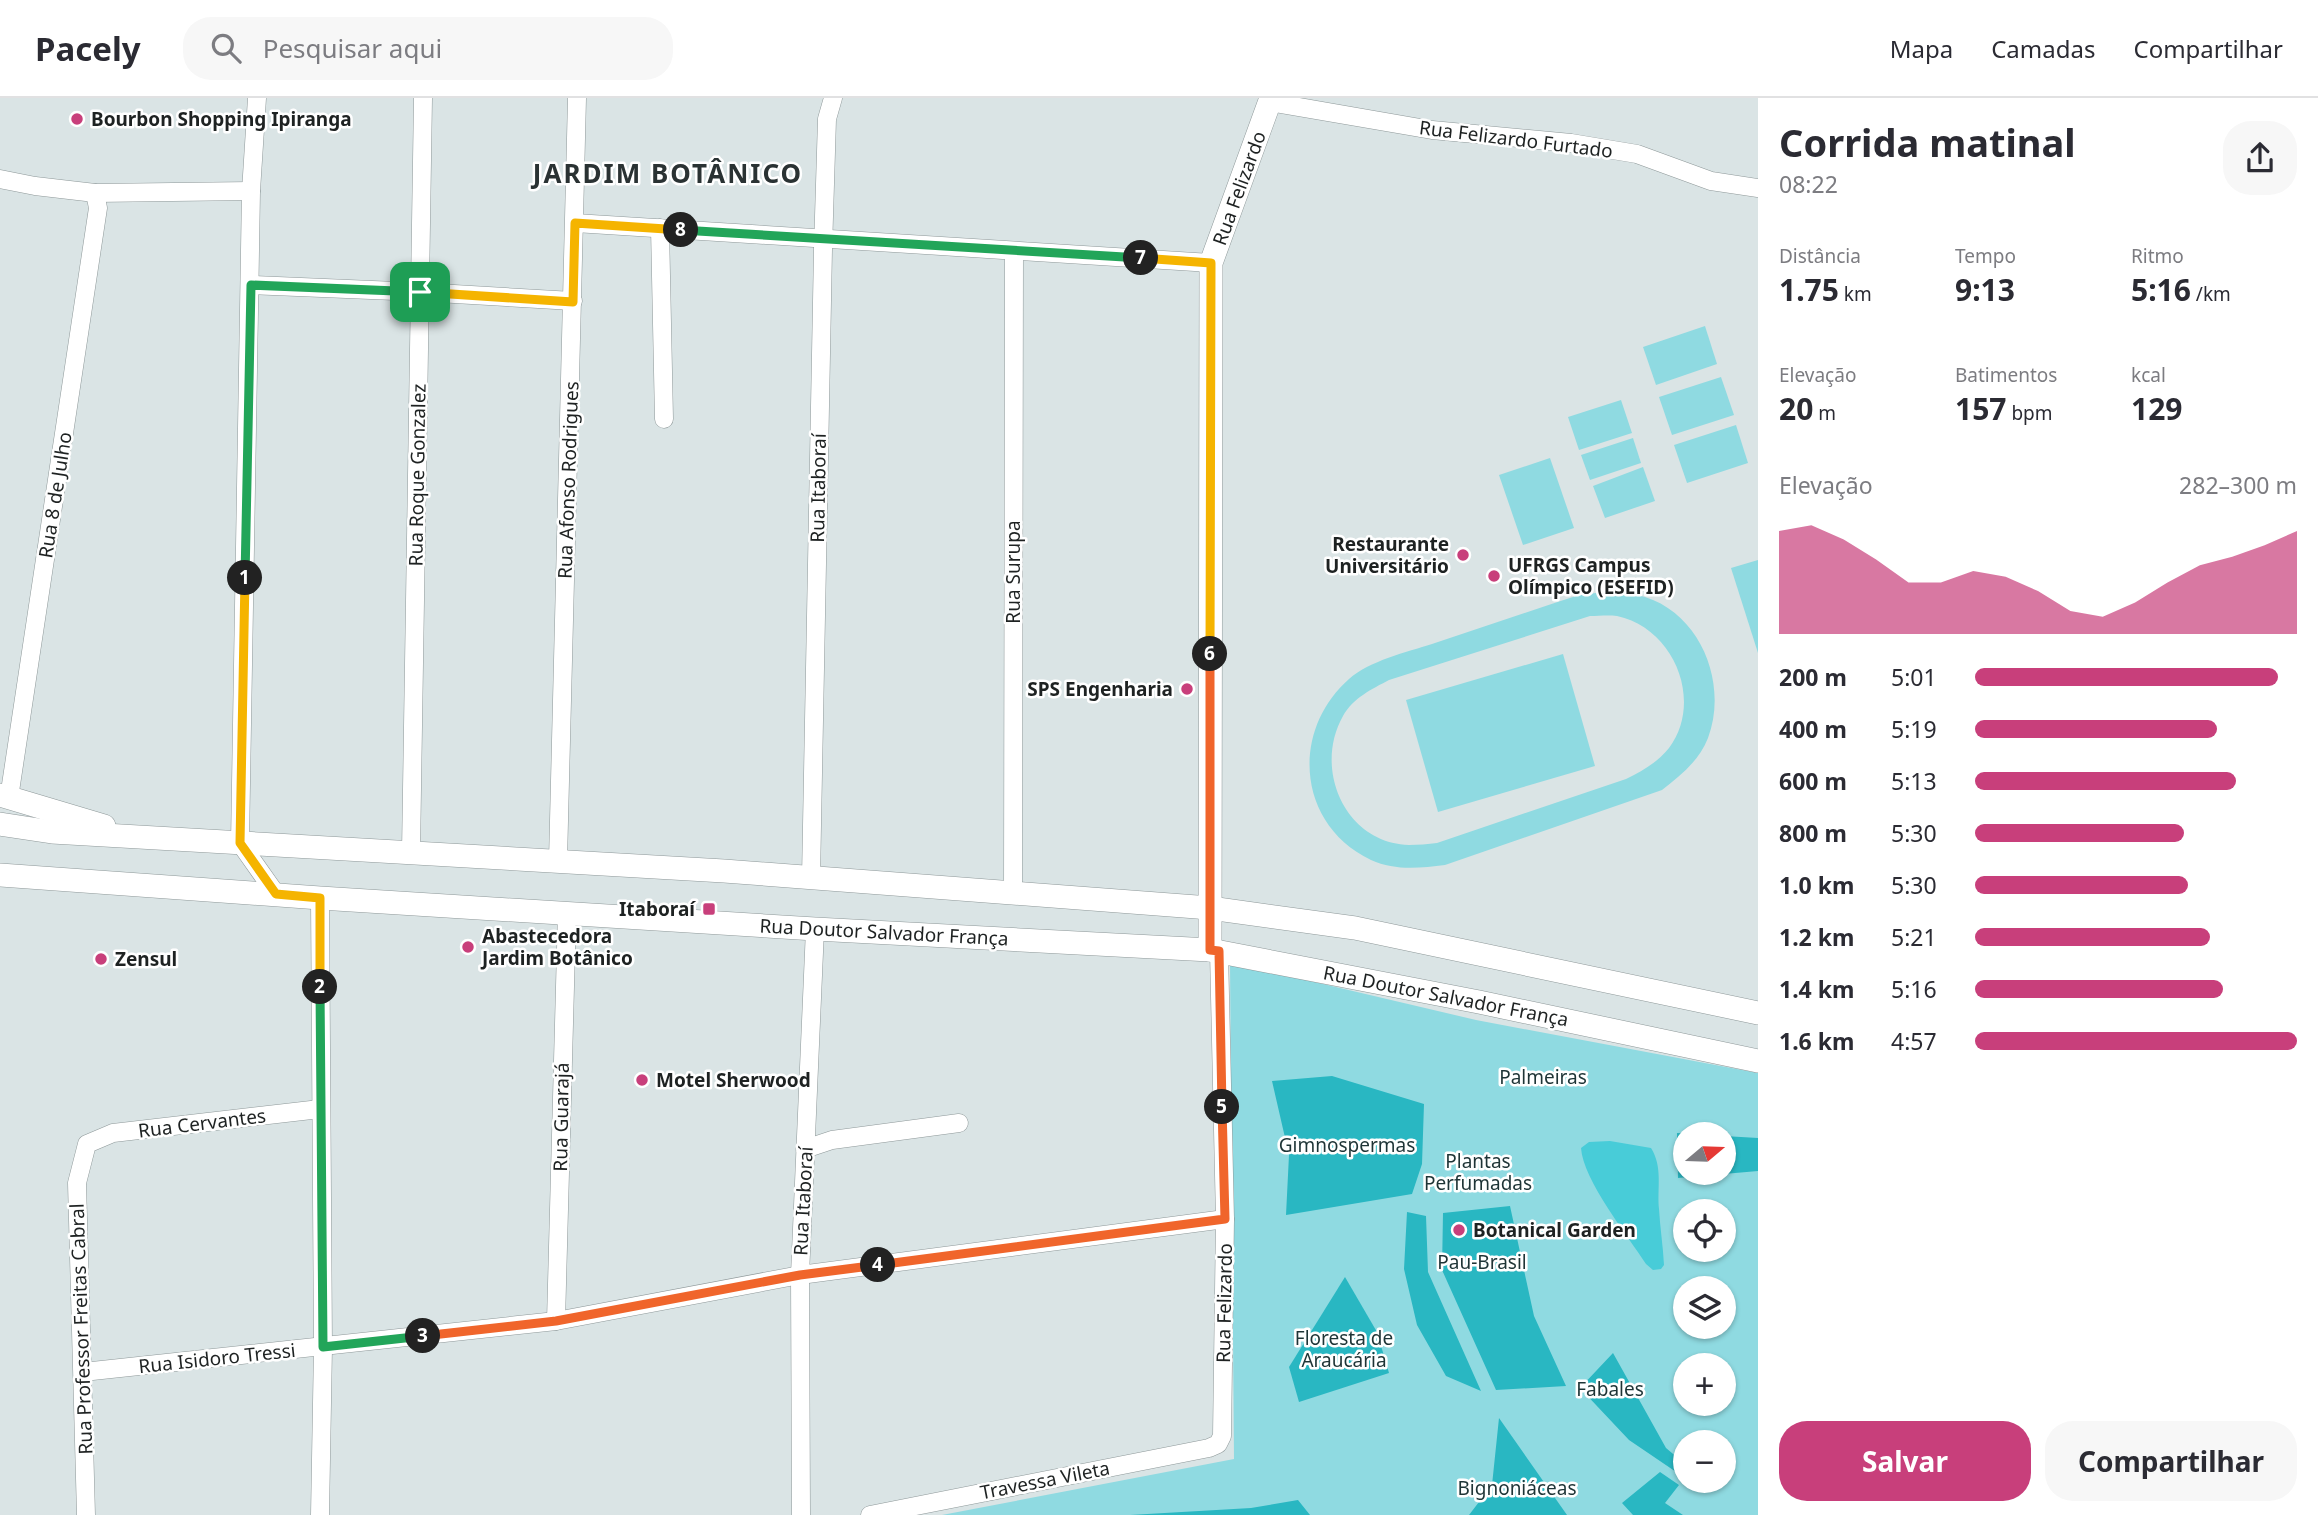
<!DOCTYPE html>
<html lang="pt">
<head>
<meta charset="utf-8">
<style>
	body { margin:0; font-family:"Noto Sans",sans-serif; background:#f7f7f7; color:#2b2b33; height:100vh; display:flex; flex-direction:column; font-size:26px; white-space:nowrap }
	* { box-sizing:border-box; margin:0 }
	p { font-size:23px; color:#7c7c81 }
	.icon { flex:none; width:38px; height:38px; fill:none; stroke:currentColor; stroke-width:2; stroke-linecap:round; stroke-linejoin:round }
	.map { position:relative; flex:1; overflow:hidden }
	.sheet { display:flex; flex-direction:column; background:#fff; width:560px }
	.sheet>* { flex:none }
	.needle { width:46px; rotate:71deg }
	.fabs { position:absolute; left:1673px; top:1024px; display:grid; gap:14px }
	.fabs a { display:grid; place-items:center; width:63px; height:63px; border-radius:50%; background:#fff; box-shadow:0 2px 5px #0004; font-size:35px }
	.pin { position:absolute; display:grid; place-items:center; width:60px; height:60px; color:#fff; margin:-30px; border-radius:14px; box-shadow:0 4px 10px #0006 }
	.km { position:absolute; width:35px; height:35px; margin:-18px; border-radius:50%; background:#222; color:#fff; font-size:19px; line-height:35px; text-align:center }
	.round { display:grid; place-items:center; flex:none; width:74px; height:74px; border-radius:28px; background:#f7f7f7 }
	.overview { display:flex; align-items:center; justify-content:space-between; height:119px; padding:0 21px }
	h1 { font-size:38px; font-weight:700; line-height:52px }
	.stats { display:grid; grid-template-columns:repeat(3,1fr); gap:10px; height:119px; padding:7px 21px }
	.stats div { display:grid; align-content:center }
	.stats b { font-size:30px; font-weight:700 }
	.stats small { font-size:19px; font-weight:400 }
	.stats p { font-size:19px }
	.chart { height:196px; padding:14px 21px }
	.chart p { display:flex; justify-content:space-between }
	.chart svg { width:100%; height:126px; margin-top:7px; fill:#c83f7b; opacity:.7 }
	.primary-button { display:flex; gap:14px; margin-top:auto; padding:14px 21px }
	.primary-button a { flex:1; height:80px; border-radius:28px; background:#c83f7b; color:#fff; font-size:28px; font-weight:700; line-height:80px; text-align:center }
	.primary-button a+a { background:#f7f7f7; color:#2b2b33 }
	ul { padding:0 21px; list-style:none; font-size:23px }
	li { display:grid; grid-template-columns:112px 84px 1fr; align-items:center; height:52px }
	li i { height:18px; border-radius:9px; background:#c83f7b }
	header { display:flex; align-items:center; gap:42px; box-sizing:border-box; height:98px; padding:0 35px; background:#fff; border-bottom:2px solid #e1e1e2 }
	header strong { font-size:33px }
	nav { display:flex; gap:38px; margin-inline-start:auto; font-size:24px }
	.search { width:490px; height:63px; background:#f7f7f7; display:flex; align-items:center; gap:18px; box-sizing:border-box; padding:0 24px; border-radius:28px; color:#7c7c81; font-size:26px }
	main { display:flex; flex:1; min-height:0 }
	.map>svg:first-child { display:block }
</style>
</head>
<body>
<header>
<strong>Pacely</strong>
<div class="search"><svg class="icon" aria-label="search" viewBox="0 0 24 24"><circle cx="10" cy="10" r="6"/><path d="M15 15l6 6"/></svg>Pesquisar aqui</div>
<nav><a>Mapa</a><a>Camadas</a><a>Compartilhar</a></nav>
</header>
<main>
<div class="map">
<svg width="1758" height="1417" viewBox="0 0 1758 1417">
	<rect width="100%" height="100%" fill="#dae4e5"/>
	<g fill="#8fdae1" fill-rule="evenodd">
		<path d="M 1705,228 L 1717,266 L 1656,287 L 1643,249 Z"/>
		<path d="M 1721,279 L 1734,317 L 1672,337 L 1659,299 Z"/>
		<path d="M 1621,302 L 1632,335 L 1579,352 L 1568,319 Z"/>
		<path d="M 1736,327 L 1748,365 L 1687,385 L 1674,347 Z"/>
		<path d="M 1633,340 L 1641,365 L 1590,382 L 1581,357 Z"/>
		<path d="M 1550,360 L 1574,430 L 1523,447 L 1499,377 Z"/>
		<path d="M 1643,369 L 1655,403 L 1605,420 L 1593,388 Z"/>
		<path d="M 1758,462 L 1758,555 L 1731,470 Z"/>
		<path d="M 1613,493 C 1623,495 1635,496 1645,499 C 1702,517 1728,587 1708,640 C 1699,663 1680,678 1662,692 L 1445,767 C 1420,770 1395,773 1371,762 C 1297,727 1290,633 1349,581 C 1369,563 1407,554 1432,546 C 1481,530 1530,513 1579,497 ZM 1590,518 C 1598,518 1608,517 1617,518 C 1674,530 1704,603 1669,650 C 1657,665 1642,673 1626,681 L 1437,745 C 1428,746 1418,747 1409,747 C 1345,745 1313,671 1343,618 C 1353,600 1372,591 1389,582 Z"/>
		<path d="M 1563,556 L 1595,668 L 1438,714 L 1406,602 Z"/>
		<path d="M 1230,864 L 1476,922 L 1758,975 L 1758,1417 L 942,1417 L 1234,1361 ZM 1685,1036 L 1724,1036 L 1724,1074 L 1685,1074 ZM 1685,1113 L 1724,1113 L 1724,1152 L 1685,1152 ZM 1685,1190 L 1724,1190 L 1724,1228 L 1685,1228 ZM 1685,1267 L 1724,1267 L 1724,1306 L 1685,1306 ZM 1685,1344 L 1724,1344 L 1724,1382 L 1685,1382 Z"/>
	</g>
	<g fill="#29b7c2">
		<path d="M 1332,978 L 1424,1006 L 1422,1066 L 1412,1096 L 1286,1117 L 1289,1057 L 1272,983 Z"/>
		<path d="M 1677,1035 L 1693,1036 L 1685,1036 L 1685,1074 L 1724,1074 L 1724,1038 L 1758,1040 L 1758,1073 L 1678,1080 Z"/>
		<path d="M 1510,1108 L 1534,1218 L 1566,1288 L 1496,1292 L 1442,1172 L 1443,1115 Z"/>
		<path d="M 1407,1114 L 1426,1118 L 1428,1174 L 1481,1293 L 1446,1278 L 1417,1227 L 1404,1171 Z"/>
		<path d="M 1345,1179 L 1377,1234 L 1389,1275 L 1299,1304 L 1289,1269 Z"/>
		<path d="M 1613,1255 L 1666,1350 L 1685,1366 L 1685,1380 L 1629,1342 L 1580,1290 Z"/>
		<path d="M 1499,1320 L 1567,1417 L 1469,1417 L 1492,1387 Z"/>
		<path d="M 1660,1374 L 1679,1387 L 1665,1405 L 1683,1417 L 1633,1417 L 1622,1405 Z"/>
		<path d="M 1298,1402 L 1310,1417 L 1130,1417 L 1251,1410 Z"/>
	</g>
	<path fill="#48ccd8" d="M 1610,1043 L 1651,1050 C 1663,1069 1657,1090 1659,1111 C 1660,1129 1663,1148 1664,1167 L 1661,1171 L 1653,1172 L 1646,1166 C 1628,1138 1583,1082 1581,1050 L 1589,1044 Z"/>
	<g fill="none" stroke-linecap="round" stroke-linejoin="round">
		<g stroke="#8e9899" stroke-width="19">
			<g id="minor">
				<path d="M 257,0 L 251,93 L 240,745 L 276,796"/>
				<path d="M 1270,4 L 1432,32 L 1571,45 L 1637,56 L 1711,83 L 1758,90"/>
				<path d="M 0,81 L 35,88 L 95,95 L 251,93"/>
				<path d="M 575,125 L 1211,165"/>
				<path d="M 660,130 L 664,321"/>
				<path d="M 251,187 L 420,194 L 573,203"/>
				<path d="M 9,700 L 98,110 L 95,95"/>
				<path d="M 411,754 L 423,0"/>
				<path d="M 558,763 L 577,0"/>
				<path d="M 811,780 L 823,151 L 827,21 L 833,0"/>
				<path d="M 1013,795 L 1014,153"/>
				<path d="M 805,1051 L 832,1042 L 959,1025"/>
				<path d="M 556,1223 L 567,814"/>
				<path d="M 83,1274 L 556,1223 L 800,1177 L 1225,1121"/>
				<path d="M 86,1417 L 77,1085 L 87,1046 L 113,1035 L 320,1011"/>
				<path d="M 320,1417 L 323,1249 L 320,800"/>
				<path d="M 801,1417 L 800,1177 L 815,831"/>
				<path d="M 870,1417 L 1209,1350 L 1218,1346 L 1222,1338 L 1225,1121 L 1219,853"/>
			</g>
		</g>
		<g stroke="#8e9899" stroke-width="24">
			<g id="major">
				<path d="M 0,697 L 104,728"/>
				<path d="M 0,726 L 52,734 L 724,773 L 1210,810 L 1355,830 L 1758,915"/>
				<path d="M 0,777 L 320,800 L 815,831 L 1210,852 L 1479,904 L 1758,963"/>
				<path d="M 1210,852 L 1211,165 L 1271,0"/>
			</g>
		</g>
		<use href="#minor" stroke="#fff" stroke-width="18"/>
		<use href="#major" stroke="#fff" stroke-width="23"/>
	</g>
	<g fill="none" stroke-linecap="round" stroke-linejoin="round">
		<g stroke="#fff" stroke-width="14">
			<path id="split-1" d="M 245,480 L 251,187 L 420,194"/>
		</g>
		<g stroke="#fff" stroke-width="14">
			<path id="split-2" d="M 245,480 L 240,745 L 276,796 L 320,800 L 320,889"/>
		</g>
		<g stroke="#fff" stroke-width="14">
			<path id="split-3" d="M 320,889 L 323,1249 L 423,1238"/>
		</g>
		<g stroke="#fff" stroke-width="14">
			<path id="split-4" d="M 423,1238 L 556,1223 L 800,1177 L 878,1167"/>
		</g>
		<g stroke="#fff" stroke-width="14">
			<path id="split-5" d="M 878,1167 L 1225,1121 L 1222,1009"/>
		</g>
		<g stroke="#fff" stroke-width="14">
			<path id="split-6" d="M 1210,556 L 1210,852 L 1219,853 L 1222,1009"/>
		</g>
		<g stroke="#fff" stroke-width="14">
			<path id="split-7" d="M 1141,160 L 1211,165 L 1210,556"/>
		</g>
		<g stroke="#fff" stroke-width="14">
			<path id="split-8" d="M 681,132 L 1141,160"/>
		</g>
		<g stroke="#fff" stroke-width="14">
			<path id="split-9" d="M 420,194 L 573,204 L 575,125 L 681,132"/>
		</g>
		<use href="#split-1" stroke="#22a559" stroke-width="9"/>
		<use href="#split-2" stroke="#f5b400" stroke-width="9"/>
		<use href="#split-3" stroke="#22a559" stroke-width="9"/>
		<use href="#split-4" stroke="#f0652b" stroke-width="9"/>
		<use href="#split-5" stroke="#f0652b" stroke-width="9"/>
		<use href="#split-6" stroke="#f0652b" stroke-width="9"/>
		<use href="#split-7" stroke="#f5b400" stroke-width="9"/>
		<use href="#split-8" stroke="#22a559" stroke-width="9"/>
		<use href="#split-9" stroke="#f5b400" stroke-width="9"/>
	</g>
	<g fill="#c83f7b" stroke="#fff" stroke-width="2.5">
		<circle cx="77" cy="21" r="7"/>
		<circle cx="1463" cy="457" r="7"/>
		<circle cx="1494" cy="478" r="7"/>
		<circle cx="1187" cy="591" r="7"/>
		<rect x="702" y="804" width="14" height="14" rx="3.5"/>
		<circle cx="468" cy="849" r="7"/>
		<circle cx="101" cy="861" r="7"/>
		<circle cx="642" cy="982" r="7"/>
		<circle cx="1459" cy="1132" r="7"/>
	</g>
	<g text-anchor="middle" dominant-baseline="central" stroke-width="5" stroke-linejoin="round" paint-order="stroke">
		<g font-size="19" font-weight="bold" fill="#1e2222" stroke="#fff" text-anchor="start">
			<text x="91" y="21">Bourbon Shopping Ipiranga</text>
			<text x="1449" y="446" text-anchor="end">Restaurante<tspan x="1449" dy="22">Universitário</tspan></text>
			<text x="1508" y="467">UFRGS Campus<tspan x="1508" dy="22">Olímpico (ESEFID)</tspan></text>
			<text x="1173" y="591" text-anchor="end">SPS Engenharia</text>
			<text x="695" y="811" text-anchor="end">Itaboraí</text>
			<text x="482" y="838">Abastecedora<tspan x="482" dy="22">Jardim Botânico</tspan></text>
			<text x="115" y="861">Zensul</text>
			<text x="656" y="982">Motel Sherwood</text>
			<text x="1473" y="1132">Botanical Garden</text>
		</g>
		<g font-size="19" fill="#1e2222" stroke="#fff">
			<text transform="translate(1516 41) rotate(7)">Rua Felizardo Furtado</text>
			<text transform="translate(1239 90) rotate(-70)">Rua Felizardo</text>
			<text transform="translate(417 377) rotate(-89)">Rua Roque Gonzalez</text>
			<text transform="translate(568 382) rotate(-88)">Rua Afonso Rodrigues</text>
			<text transform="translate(818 390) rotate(-89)">Rua Itaboraí</text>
			<text transform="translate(55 397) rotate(-81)">Rua 8 de Julho</text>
			<text transform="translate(1013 474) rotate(-90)">Rua Surupa</text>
			<text transform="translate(884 834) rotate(3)">Rua Doutor Salvador França</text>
			<text transform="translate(1446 898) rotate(11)">Rua Doutor Salvador França</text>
			<text transform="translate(561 1019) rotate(-89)">Rua Guarajá</text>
			<text transform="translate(202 1025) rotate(-7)">Rua Cervantes</text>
			<text transform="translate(803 1103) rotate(-87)">Rua Itaboraí</text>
			<text transform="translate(1224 1205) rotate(-89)">Rua Felizardo</text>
			<text transform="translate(81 1231) rotate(-92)">Rua Professor Freitas Cabral</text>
			<text transform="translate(217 1260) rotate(-6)">Rua Isidoro Tressi</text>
			<text transform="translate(1045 1382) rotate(-11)">Travessa Vileta</text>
		</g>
		<g font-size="19" fill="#1e3436" stroke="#fff">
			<text x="1543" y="979">Palmeiras</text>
			<text x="1347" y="1047">Gimnospermas</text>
			<text x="1478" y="1063">Plantas<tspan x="1478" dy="22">Perfumadas</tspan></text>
			<text x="1482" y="1164">Pau-Brasil</text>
			<text x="1344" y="1240">Floresta de<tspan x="1344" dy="22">Araucária</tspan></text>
			<text x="1610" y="1291">Fabales</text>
			<text x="1517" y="1390">Bignoniáceas</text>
		</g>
		<g font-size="26" font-weight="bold" letter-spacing="2" fill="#2a3233" stroke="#fff">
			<text x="668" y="75">JARDIM BOTÂNICO</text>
		</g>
	</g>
</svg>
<div class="fabs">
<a><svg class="needle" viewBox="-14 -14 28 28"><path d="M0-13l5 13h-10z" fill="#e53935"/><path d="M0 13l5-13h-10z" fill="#7c7c81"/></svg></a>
<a><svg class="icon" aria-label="locate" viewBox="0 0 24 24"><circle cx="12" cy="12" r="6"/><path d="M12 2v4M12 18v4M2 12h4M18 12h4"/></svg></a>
<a><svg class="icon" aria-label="layers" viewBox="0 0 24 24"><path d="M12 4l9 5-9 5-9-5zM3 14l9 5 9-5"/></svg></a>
<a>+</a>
<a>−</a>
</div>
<div class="pin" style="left:420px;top:194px;background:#1e9e55"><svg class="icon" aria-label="arrive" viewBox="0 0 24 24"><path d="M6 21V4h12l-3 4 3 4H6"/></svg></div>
<b class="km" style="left:245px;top:480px">1</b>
<b class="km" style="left:320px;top:889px">2</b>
<b class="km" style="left:423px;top:1238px">3</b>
<b class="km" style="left:878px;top:1167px">4</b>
<b class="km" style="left:1222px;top:1009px">5</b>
<b class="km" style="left:1210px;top:556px">6</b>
<b class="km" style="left:1141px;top:160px">7</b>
<b class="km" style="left:681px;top:132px">8</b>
</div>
<section class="sheet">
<div class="overview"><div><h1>Corrida matinal</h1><p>08:22</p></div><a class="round"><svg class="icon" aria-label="share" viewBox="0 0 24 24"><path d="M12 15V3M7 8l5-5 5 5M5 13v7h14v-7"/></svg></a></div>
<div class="stats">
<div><p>Distância</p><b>1.75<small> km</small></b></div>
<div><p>Tempo</p><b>9:13</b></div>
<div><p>Ritmo</p><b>5:16<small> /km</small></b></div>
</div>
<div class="stats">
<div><p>Elevação</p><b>20<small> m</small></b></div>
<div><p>Batimentos</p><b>157<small> bpm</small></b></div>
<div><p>kcal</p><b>129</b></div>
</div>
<div class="chart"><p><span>Elevação</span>282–300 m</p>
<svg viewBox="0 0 160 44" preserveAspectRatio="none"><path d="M0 44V8L10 6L20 11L30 18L40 26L50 26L60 22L70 24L80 29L90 36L100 38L110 33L120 26L130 20L140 17L150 13L160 8V44z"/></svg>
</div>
<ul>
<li><b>200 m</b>5:01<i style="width:94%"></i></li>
<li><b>400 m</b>5:19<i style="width:75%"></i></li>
<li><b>600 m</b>5:13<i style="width:81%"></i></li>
<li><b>800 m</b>5:30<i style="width:65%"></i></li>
<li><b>1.0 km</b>5:30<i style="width:66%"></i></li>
<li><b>1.2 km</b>5:21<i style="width:73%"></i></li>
<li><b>1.4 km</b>5:16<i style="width:77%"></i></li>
<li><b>1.6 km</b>4:57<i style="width:100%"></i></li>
</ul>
<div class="primary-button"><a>Salvar</a><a>Compartilhar</a></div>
</section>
</main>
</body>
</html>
